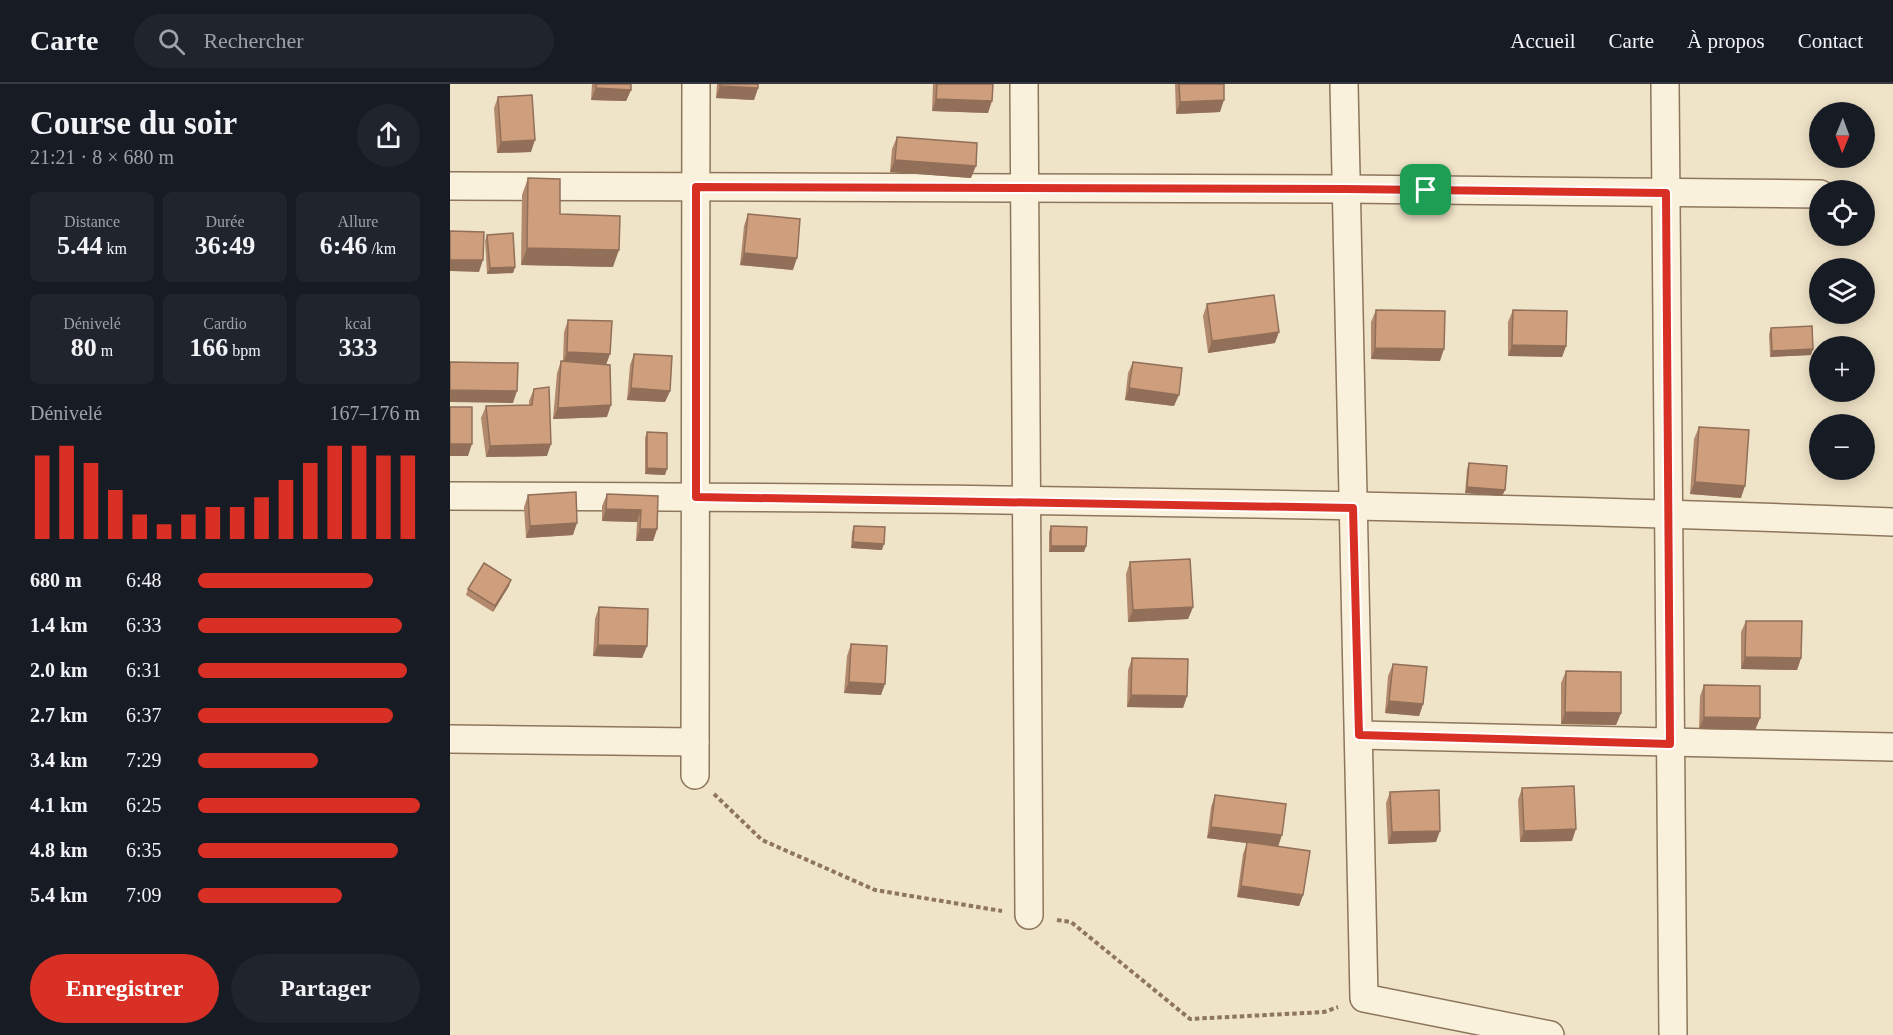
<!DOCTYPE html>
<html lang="fr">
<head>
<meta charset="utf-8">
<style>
	body { margin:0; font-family:"Times New Roman",serif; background:#20242c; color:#f1f3f6; height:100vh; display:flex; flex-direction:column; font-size:22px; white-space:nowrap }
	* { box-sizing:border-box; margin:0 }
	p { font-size:20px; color:#9ea1a6 }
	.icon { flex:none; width:33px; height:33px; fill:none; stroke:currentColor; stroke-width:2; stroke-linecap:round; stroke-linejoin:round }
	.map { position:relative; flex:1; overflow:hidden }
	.side { display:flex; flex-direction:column; background:#171b24; width:450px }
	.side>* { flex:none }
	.needle { width:39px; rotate:181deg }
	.tools { position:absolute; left:1359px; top:18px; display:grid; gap:12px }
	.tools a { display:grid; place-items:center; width:66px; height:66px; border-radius:50%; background:#171b24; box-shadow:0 3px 15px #0003; font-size:30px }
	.pin { position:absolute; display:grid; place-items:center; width:51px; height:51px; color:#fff; margin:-26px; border-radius:12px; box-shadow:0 3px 9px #0006 }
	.round { display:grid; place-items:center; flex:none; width:63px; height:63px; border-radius:32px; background:#20242c }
	.head { display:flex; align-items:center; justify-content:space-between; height:102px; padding:0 30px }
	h1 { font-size:33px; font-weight:700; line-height:45px }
	.metrics { display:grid; grid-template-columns:repeat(3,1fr); gap:9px; height:102px; padding:6px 30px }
	.metrics div { display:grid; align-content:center; border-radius:9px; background:#20242c; text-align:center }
	.metrics b { font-size:26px; font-weight:700 }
	.metrics small { font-size:16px; font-weight:400 }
	.metrics p { font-size:16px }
	.chart { height:168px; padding:12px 30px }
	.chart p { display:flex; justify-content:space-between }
	.chart svg { width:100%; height:108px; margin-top:6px; stroke:#d93025; stroke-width:6 }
	.cta { display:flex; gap:12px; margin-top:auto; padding:12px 30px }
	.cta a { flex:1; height:69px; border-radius:36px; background:#d93025; color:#fff; font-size:24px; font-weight:700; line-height:69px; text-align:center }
	.cta a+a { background:#20242c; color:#f1f3f6 }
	ul { padding:0 30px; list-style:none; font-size:20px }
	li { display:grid; grid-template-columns:96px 72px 1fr; align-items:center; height:45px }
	li i { height:15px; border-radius:8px; background:#d93025 }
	header { display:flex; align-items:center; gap:36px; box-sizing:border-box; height:84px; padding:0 30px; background:#171b24; border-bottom:2px solid #363941 }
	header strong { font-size:28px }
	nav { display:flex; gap:33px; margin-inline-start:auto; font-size:21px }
	.search { width:420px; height:54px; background:#20242c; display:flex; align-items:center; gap:15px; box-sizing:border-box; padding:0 21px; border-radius:33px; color:#9ea1a6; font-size:22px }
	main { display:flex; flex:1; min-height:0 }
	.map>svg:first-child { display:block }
</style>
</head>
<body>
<header>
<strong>Carte</strong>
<div class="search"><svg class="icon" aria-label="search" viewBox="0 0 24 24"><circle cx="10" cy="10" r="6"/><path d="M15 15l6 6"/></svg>Rechercher</div>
<nav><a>Accueil</a><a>Carte</a><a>À propos</a><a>Contact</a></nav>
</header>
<main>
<section class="side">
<div class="head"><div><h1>Course du soir</h1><p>21:21 · 8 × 680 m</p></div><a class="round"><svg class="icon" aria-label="share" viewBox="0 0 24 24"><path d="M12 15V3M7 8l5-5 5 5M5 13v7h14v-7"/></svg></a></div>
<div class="metrics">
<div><p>Distance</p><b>5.44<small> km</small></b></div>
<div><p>Durée</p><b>36:49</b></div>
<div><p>Allure</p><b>6:46<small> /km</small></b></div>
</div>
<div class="metrics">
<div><p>Dénivelé</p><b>80<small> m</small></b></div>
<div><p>Cardio</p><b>166<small> bpm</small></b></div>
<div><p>kcal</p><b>333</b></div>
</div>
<div class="chart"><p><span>Dénivelé</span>167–176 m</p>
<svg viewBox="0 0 160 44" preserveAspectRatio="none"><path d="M5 44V10M15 44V6M25 44V13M35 44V24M45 44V34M55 44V38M65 44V34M75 44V31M85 44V31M95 44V27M105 44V20M115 44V13M125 44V6M135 44V6M145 44V10M155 44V10"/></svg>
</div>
<ul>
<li><b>680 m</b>6:48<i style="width:79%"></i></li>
<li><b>1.4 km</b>6:33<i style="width:92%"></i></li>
<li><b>2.0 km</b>6:31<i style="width:94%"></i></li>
<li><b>2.7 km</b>6:37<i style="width:88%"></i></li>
<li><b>3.4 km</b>7:29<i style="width:54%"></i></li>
<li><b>4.1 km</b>6:25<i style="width:100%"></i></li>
<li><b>4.8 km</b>6:35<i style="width:90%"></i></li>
<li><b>5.4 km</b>7:09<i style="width:65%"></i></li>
</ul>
<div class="cta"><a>Enregistrer</a><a>Partager</a></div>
</section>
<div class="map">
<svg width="1443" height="951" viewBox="0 0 1443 951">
	<rect width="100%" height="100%" fill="#f0e4c8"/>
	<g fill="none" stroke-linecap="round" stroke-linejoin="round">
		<g stroke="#8d765c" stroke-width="30">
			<g id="street">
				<path d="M 574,0 L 579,831"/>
				<path d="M 894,0 L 914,914 L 1100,951"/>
				<path d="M 1215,0 L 1223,951"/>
				<path d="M 0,102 L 896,105 L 1370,110"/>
				<path d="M 0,412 C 481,413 962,419 1443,438"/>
				<path d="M 909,651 L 1443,663"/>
				<path d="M 0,655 L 245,658"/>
				<path d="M 245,691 L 246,0"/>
			</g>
		</g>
		<g stroke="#8d765c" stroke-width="4" stroke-dasharray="4.5 3" stroke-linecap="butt">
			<path d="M 264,710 L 312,756 L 425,806 L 552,827"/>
			<path d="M 607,836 L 621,838 L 740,935 L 874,928 L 888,923"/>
		</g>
		<use href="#street" stroke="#faf1dc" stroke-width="27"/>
	</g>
	<g fill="#b2896c">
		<path d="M 142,0 L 181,0 L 181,6 L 176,17 L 141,16 Z"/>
		<path d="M 267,0 L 308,0 L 308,4 L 304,16 L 266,14 Z"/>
		<path d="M 483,0 L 543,0 L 538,29 L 482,27 Z"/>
		<path d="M 725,0 L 774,0 L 770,28 L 726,30 Z"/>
		<path d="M 48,13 L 81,68 L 47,69 L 44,24 Z"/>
		<path d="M 447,53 L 521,94 L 440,88 L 442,65 Z"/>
		<path d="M 78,94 L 110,130 L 163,183 L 71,181 L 72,111 Z"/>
		<path d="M 298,130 L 343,186 L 290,181 L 294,142 Z"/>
		<path d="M 37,151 L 65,183 L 63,189 L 37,190 L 35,157 Z"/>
		<path d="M 757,220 L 825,259 L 758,269 L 753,232 Z"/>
		<path d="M 926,226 L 990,277 L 921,275 L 921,238 Z"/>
		<path d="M 1063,226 L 1116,262 L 1112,273 L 1058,272 L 1058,238 Z"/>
		<path d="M 118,236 L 156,281 L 157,333 L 103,335 L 107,289 L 111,277 L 113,277 L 114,248 Z"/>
		<path d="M 1321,244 L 1361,271 L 1320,273 L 1319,250 Z"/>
		<path d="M 184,270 L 220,307 L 215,318 L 177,316 L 180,281 Z"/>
		<path d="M 683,278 L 724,322 L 675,316 L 678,289 Z"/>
		<path d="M 84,305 L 97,372 L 36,373 L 31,334 L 36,322 L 79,321 L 79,317 Z"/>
		<path d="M 1249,343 L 1291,414 L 1240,410 L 1244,355 Z"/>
		<path d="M 197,348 L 215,391 L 195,390 L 195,354 Z"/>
		<path d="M 1019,379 L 1055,406 L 1052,412 L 1015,409 L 1017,385 Z"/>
		<path d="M 157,410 L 208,412 L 207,445 L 203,457 L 186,457 L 187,438 L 152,437 L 152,422 Z"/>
		<path d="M 78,411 L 123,451 L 76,454 L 74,423 Z"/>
		<path d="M 404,442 L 432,466 L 401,464 L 402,448 Z"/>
		<path d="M 601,442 L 636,462 L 634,468 L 599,468 L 599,448 Z"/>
		<path d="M 680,478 L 743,523 L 738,535 L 678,538 L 676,490 Z"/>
		<path d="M 59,502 L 43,528 L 16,511 L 18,505 Z"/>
		<path d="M 149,523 L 197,562 L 192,574 L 143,572 L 145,535 Z"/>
		<path d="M 1296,537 L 1351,574 L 1347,586 L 1291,585 L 1291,548 Z"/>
		<path d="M 401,560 L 431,611 L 394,609 L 397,572 Z"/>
		<path d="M 682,574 L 737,612 L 733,624 L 677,623 L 678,586 Z"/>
		<path d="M 943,580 L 973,620 L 969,632 L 935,629 L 938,592 Z"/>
		<path d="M 1116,587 L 1171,629 L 1166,641 L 1111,640 L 1111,599 Z"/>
		<path d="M 1254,601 L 1310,634 L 1305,646 L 1249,645 L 1250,612 Z"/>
		<path d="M 1072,704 L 1122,757 L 1070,758 L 1068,716 Z"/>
		<path d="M 940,708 L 986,758 L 938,760 L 936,719 Z"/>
		<path d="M 765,711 L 828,763 L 853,811 L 849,822 L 787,813 L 793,770 L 797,759 L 757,754 L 761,723 Z"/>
	</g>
	<g fill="#916f58">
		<path d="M 270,2 L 308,4 L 304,16 L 266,14 Z"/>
		<path d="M 146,4 L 181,6 L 176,17 L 141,16 Z"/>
		<path d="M 486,15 L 542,17 L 538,29 L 482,27 Z"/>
		<path d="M 774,16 L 770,28 L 726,30 L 730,18 Z"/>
		<path d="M 85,56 L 81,68 L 47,69 L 51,58 Z"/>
		<path d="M 445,76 L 526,82 L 521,94 L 440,88 Z"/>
		<path d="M 77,164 L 169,166 L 163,183 L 71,181 Z"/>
		<path d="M 294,169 L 347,174 L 343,186 L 290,181 Z"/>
		<path d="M 0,176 L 33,176 L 29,188 L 0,187 Z"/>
		<path d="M 65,183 L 63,189 L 37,190 L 40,184 Z"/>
		<path d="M 829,248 L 825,259 L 758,269 L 762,257 Z"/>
		<path d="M 1062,261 L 1116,262 L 1112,273 L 1058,272 Z"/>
		<path d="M 925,264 L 994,265 L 990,277 L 921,275 Z"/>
		<path d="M 1363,265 L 1361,271 L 1320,273 L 1322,267 Z"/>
		<path d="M 117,268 L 160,270 L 156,281 L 113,280 Z"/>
		<path d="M 181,304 L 220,307 L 215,318 L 177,316 Z"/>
		<path d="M 679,304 L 729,311 L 724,322 L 675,316 Z"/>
		<path d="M 0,306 L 67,307 L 63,319 L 0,318 Z"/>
		<path d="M 161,321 L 157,333 L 103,335 L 108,324 Z"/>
		<path d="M 0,360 L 22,360 L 18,372 L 0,372 Z"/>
		<path d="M 101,360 L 97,372 L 36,373 L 40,362 Z"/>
		<path d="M 197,384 L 217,385 L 215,391 L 195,390 Z"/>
		<path d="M 1245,398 L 1295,402 L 1291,414 L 1240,410 Z"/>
		<path d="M 1017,403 L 1055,406 L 1052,412 L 1015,409 Z"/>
		<path d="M 156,425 L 191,426 L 187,438 L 152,437 Z"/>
		<path d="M 127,439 L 123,451 L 76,454 L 80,442 Z"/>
		<path d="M 190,445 L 207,445 L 203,457 L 186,457 Z"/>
		<path d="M 403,458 L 434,460 L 432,466 L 401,464 Z"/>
		<path d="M 601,462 L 636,462 L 634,468 L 599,468 Z"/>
		<path d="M 61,496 L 59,502 L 43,528 L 45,522 Z"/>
		<path d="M 743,523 L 738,535 L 678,538 L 683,526 Z"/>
		<path d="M 148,561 L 197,562 L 192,574 L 143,572 Z"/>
		<path d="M 1295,573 L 1351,574 L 1347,586 L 1291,585 Z"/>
		<path d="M 399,598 L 435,600 L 431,611 L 394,609 Z"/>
		<path d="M 681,611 L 737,612 L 733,624 L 677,623 Z"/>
		<path d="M 939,617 L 973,620 L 969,632 L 935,629 Z"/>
		<path d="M 1115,628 L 1171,629 L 1166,641 L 1111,640 Z"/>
		<path d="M 1254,633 L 1310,634 L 1305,646 L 1249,645 Z"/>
		<path d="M 761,743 L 832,751 L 828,763 L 757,754 Z"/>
		<path d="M 1126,745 L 1122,757 L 1070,758 L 1074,747 Z"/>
		<path d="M 990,747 L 986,758 L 938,760 L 942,748 Z"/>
		<path d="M 791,802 L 853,811 L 849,822 L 787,813 Z"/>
	</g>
	<g fill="#cf9f7d" stroke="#916f58" stroke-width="1.5">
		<path d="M 146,0 L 181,0 L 181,6 L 146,4 Z"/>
		<path d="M 270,0 L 308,0 L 308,4 L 270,2 Z"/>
		<path d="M 487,0 L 543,0 L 542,17 L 486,15 Z"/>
		<path d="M 729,0 L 774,0 L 774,16 L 730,18 Z"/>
		<path d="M 82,11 L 85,56 L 51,58 L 48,13 Z"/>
		<path d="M 447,53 L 527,59 L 526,82 L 445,76 Z"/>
		<path d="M 78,94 L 110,95 L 110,130 L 170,132 L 169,166 L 77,164 Z"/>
		<path d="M 298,130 L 350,135 L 347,174 L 294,169 Z"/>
		<path d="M 0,147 L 34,148 L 33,176 L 0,176 Z"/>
		<path d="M 63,149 L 65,183 L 40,184 L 37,151 Z"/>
		<path d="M 824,211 L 829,248 L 762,257 L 757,220 Z"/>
		<path d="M 926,226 L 995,227 L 994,265 L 925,264 Z"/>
		<path d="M 1063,226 L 1117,227 L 1116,262 L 1062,261 Z"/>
		<path d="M 118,236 L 162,237 L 160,270 L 117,268 Z"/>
		<path d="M 1362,242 L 1363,265 L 1322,267 L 1321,244 Z"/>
		<path d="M 184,270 L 222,272 L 220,307 L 181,304 Z"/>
		<path d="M 111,277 L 160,281 L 161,321 L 108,324 Z"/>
		<path d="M 0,278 L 68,279 L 67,307 L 0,306 Z"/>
		<path d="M 683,278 L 732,284 L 729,311 L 679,304 Z"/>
		<path d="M 99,303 L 101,360 L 40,362 L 36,322 L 82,321 L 84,305 Z"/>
		<rect x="0" y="323" width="22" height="37"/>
		<path d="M 1249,343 L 1299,346 L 1295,402 L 1245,398 Z"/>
		<path d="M 197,348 L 217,349 L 217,385 L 197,384 Z"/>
		<path d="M 1019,379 L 1057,382 L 1055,406 L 1017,403 Z"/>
		<path d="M 126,408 L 127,439 L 80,442 L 78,411 Z"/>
		<path d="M 157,410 L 208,412 L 207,445 L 190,445 L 191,426 L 156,425 Z"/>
		<path d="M 404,442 L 435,443 L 434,460 L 403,458 Z"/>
		<path d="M 601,442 L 637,443 L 636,462 L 601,462 Z"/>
		<path d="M 740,475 L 743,523 L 683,526 L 680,478 Z"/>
		<path d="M 34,479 L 61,496 L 45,522 L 18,505 Z"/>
		<path d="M 149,523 L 198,525 L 197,562 L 148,561 Z"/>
		<path d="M 1296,537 L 1352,537 L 1351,574 L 1295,573 Z"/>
		<path d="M 401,560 L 437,562 L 435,600 L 399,598 Z"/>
		<path d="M 682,574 L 738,575 L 737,612 L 681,611 Z"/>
		<path d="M 943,580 L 977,583 L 973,620 L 939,617 Z"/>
		<path d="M 1116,587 L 1171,588 L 1171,629 L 1115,628 Z"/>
		<path d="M 1254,601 L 1310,602 L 1310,634 L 1254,633 Z"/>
		<path d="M 1124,702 L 1126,745 L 1074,747 L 1072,704 Z"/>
		<path d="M 989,706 L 990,747 L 942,748 L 940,708 Z"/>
		<path d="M 765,711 L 836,720 L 832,751 L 761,743 Z"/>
		<path d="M 797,758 L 860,767 L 853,811 L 791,802 Z"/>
	</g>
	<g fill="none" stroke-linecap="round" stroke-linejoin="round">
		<g stroke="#fff" stroke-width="12">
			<path id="route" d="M 246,103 L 896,105 L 1216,109 L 1220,660 L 909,651 L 903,424 L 246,413 Z"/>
		</g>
		<use href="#route" stroke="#d93025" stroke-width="8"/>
	</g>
</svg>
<div class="tools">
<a><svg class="needle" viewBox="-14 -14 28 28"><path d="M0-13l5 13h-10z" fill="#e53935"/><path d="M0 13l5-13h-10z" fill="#9ea1a6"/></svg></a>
<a><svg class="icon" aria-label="locate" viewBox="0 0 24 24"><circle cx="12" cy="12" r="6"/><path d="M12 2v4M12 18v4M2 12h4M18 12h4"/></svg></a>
<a><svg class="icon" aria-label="layers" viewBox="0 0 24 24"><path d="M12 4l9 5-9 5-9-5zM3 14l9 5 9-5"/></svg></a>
<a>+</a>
<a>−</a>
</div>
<div class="pin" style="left:976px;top:106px;background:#1e9e55"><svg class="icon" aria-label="arrive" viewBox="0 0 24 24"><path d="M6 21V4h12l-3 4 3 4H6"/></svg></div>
</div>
</main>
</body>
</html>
